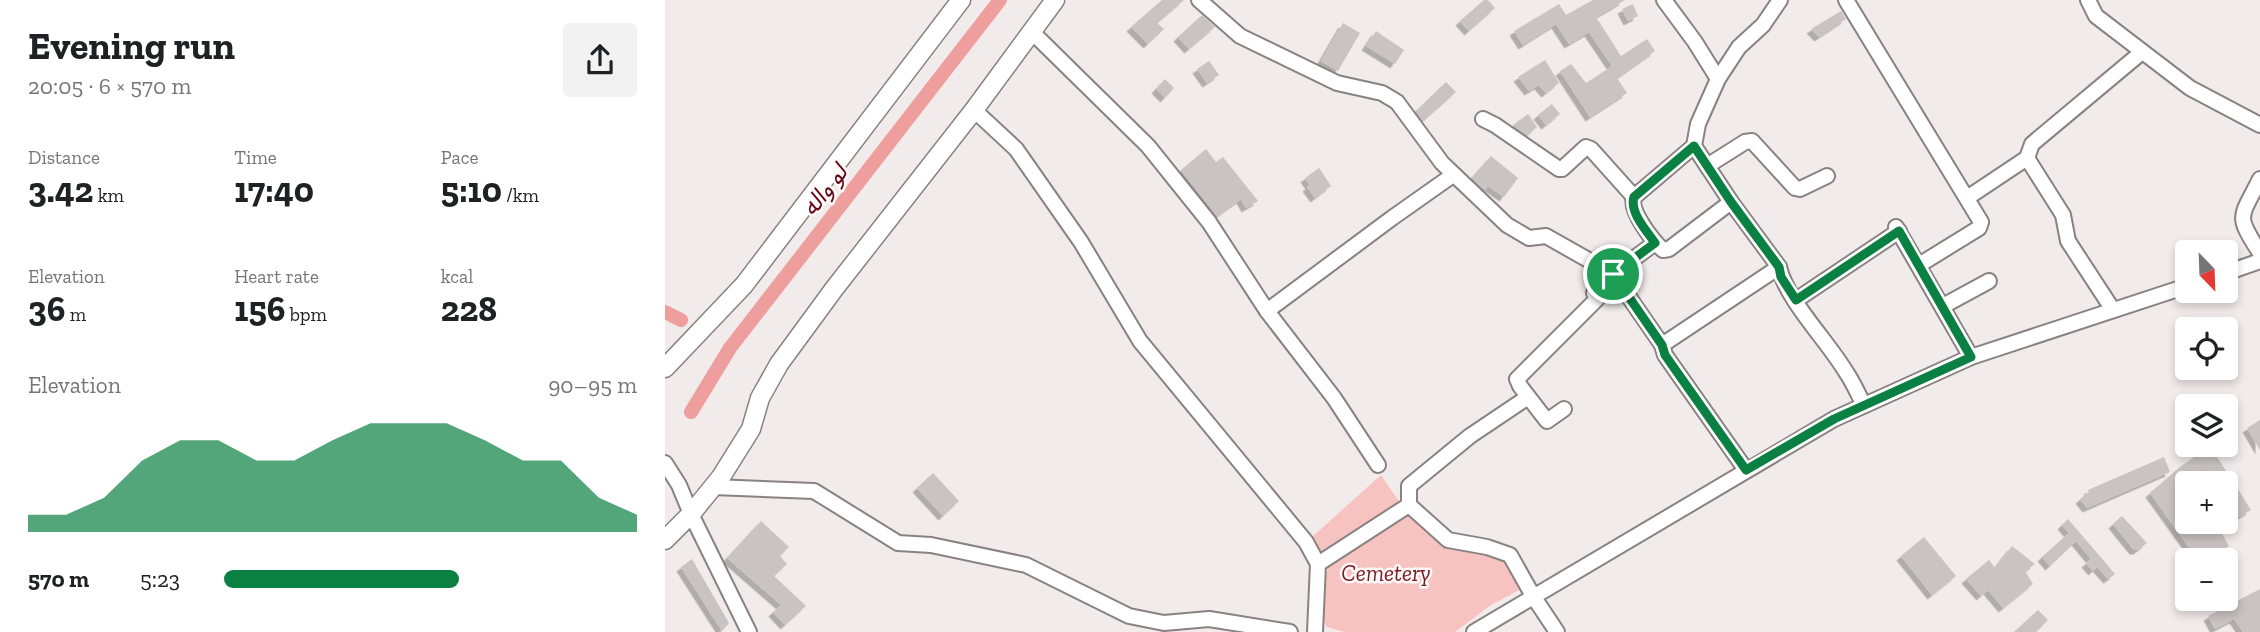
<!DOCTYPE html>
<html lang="en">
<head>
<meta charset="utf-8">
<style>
	body { margin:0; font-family:"Zilla Slab","Noto Sans Arabic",serif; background:#f2f2f2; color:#202124; height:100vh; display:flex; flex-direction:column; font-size:26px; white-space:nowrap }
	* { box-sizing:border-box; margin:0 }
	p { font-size:23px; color:#757577 }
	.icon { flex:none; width:38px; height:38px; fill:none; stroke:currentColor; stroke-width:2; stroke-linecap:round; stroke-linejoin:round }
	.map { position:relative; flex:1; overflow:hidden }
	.details { display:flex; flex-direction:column; background:#fff; width:665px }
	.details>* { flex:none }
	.needle { width:46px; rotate:157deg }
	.controls { position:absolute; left:1510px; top:240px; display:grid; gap:14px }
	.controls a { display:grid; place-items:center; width:63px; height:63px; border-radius:7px; background:#fff; box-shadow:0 4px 10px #0003; font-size:35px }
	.pin { position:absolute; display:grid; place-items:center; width:60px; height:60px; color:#fff; margin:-30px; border:4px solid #fff; border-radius:50%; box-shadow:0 2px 7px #0007 }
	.round { display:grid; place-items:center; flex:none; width:74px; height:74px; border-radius:7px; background:#f2f2f2 }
	.head { display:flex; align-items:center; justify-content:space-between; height:119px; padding:0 28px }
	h1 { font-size:38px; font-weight:800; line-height:52px }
	.metrics { display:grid; grid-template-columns:repeat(3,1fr); gap:10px; height:119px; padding:7px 28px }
	.metrics div { display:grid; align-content:center }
	.metrics b { font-size:35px; font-weight:800 }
	.metrics small { font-size:19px; font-weight:400 }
	.metrics p { font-size:19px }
	.chart { height:196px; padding:14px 28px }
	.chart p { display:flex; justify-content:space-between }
	.chart svg { width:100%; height:126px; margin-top:7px; fill:#0b8043; opacity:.7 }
	ul { padding:0 28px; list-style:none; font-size:23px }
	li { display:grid; grid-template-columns:112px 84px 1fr; align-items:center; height:52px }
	li i { height:18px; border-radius:9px; background:#0b8043 }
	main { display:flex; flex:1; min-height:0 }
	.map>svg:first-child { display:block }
</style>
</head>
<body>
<main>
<section class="details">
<div class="head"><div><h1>Evening run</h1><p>20:05 · 6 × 570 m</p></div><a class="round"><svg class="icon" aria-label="share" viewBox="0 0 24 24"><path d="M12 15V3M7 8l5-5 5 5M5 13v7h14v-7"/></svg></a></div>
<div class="metrics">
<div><p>Distance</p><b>3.42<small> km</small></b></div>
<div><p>Time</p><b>17:40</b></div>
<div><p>Pace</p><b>5:10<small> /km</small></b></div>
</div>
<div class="metrics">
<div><p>Elevation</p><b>36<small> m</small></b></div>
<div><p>Heart rate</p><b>156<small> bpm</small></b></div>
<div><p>kcal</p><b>228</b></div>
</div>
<div class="chart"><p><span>Elevation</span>90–95 m</p>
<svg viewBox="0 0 160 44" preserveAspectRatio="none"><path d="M0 44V38L10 38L20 32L30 19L40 12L50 12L60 19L70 19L80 12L90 6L100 6L110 6L120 12L130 19L140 19L150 32L160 38V44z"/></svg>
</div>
<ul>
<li><b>570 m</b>5:23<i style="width:57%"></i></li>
</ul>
</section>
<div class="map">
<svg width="1595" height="632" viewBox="0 0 1595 632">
	<defs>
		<filter id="shadow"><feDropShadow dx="-4.5" dy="4.5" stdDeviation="0" flood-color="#0004"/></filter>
	</defs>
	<rect width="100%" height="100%" fill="#f2ebeb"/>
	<path fill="#f7c3c1" d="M 716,475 L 741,512 L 779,547 L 844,558 L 858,588 L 826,605 L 790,632 L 679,632 L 662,627 L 645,595 L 663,570 L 647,537 Z"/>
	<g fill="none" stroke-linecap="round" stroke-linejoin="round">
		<g stroke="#ed9e9d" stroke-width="14">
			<path d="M 0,312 L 16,320"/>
			<path d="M 26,412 L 65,348 L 335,0"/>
		</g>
	</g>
	<g fill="#cac3c3" filter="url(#shadow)">
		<path d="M 497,0 L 519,0 L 492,23 L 499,29 L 483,44 L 466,27 Z"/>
		<path d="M 819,0 L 823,0 L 830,8 L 804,31 L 795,21 Z"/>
		<path d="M 928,0 L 960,0 L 931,17 L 956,56 L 982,39 L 990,51 L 952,78 L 962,93 L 925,117 L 895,71 L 906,64 L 921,83 L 947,66 L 924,32 L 904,44 L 891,24 L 858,45 L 849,31 L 894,4 L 901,15 Z"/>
		<path d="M 968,4 L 973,16 L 963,21 L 957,9 Z"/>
		<path d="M 1176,11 L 1181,19 L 1154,37 L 1146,29 Z"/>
		<path d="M 537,15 L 550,27 L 524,49 L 513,37 Z"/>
		<path d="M 678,23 L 695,33 L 673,71 L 656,61 Z"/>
		<path d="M 711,31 L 739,50 L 730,64 L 701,46 Z"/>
		<path d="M 880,60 L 894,83 L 881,93 L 874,85 L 864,91 L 853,77 Z"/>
		<path d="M 544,61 L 554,75 L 542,83 L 532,69 Z"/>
		<path d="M 500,79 L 509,88 L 500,98 L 491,89 Z"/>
		<path d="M 781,82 L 791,92 L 758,121 L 751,111 Z"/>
		<path d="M 887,104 L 895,114 L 881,125 L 873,115 Z"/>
		<path d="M 863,114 L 872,127 L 862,135 L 848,125 Z"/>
		<path d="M 541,149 L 551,162 L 558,157 L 593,201 L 581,208 L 576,199 L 552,216 L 516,170 Z"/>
		<path d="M 826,156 L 853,178 L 839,197 L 823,186 L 820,190 L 807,178 Z"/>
		<path d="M 654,168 L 666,186 L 650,198 L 642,187 L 645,185 L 640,178 Z"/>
		<path d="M 1595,420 L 1595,450 L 1582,428 Z"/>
		<path d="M 1528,444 L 1544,444 L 1586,510 L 1569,520 L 1561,507 L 1561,483 L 1547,483 L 1538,469 L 1517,483 L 1522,490 L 1522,522 L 1567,522 L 1554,529 L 1564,546 L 1539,560 L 1533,560 L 1485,493 L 1516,466 L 1534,454 Z"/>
		<path d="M 1499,457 L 1505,472 L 1422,508 L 1415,499 L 1424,492 L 1423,490 Z"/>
		<path d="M 268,473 L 294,501 L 278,516 L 252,488 Z"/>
		<path d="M 1457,516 L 1482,543 L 1473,550 L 1469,550 L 1448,524 Z"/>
		<path d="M 1403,519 L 1450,574 L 1443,579 L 1432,567 L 1428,571 L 1421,563 L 1426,559 L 1411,541 L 1385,566 L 1377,557 L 1404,533 L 1397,525 Z"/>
		<path d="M 96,521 L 124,547 L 115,556 L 122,564 L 109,576 L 141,606 L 120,625 L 108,612 L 116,605 L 62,558 Z"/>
		<path d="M 1259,537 L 1291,576 L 1267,595 L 1236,556 Z"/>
		<path d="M 1347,546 L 1370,564 L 1360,571 L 1368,584 L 1338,608 L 1323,590 L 1316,596 L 1301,579 L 1324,560 L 1330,568 Z"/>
		<path d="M 27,559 L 64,623 L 57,631 L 16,567 Z"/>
		<path d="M 1595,589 L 1595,632 L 1578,632 L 1569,619 L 1550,629 L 1543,616 Z"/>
		<path d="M 1373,610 L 1383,620 L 1371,632 L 1349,632 Z"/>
	</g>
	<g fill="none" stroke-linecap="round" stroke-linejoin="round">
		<g stroke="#888281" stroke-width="18">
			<g id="minor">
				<path d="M 534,0 L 575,36 L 672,83 L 717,93 L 732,102 L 777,163 L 842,225 L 864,238 L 881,236 L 948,274 L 997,345 L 1000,355 L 1081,470"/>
				<path d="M 999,0 L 1030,42 L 1053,79"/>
				<path d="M 1115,0 L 1098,25 L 1074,47 L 1053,79 L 1033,124 L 1029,146 L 1066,202 L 1114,267 C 1122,301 1162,340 1181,372 C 1188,382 1193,394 1199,405"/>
				<path d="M 1181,0 L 1316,222 L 1314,228 L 1254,265"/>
				<path d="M 1423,0 L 1431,16 L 1525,88 L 1595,125"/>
				<path d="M 367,32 L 483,146 L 544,222 L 602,311 L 669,398 L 713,465"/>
				<path d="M 309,110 L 351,149 L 416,242 L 475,341 L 641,542 L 653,564 L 650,632"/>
				<path d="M 818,119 L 830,125 L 894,169 L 897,169 L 921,147 L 926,149 L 969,197"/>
				<path d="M 1029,146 L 969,197 C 964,211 988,241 998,250 L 1004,249 L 1066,202"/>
				<path d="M 1362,158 L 1398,215 L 1403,241 L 1448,310"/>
				<path d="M 1042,166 L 1080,142 L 1087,141 L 1130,188 L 1135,189 L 1162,176"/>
				<path d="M 1595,179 C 1575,219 1570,214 1595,253"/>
				<path d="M 1302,198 L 1362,158 L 1367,144 L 1477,52"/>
				<path d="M 1231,227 L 1306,357"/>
				<path d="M 1561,273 L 1595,261"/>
				<path d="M 948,274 L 990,243"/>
				<path d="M 1131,300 L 1234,231"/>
				<path d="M 1278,306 L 1324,281"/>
				<path d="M 602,311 L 727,218 L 788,175"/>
				<path d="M 997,345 L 1114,267"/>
				<path d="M 899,409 L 882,421 L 855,386 L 852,379 L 932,299 L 929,293 L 945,272"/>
				<path d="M 0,463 L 14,485 L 26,514 L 84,632"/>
				<path d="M 48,487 L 149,491 L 233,543 L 266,545 L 361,565 L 464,616 L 499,623 L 544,619 L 625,632"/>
				<path d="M 744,505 L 783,540 L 822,547 L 845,555 L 868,596 L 892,632"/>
				<path d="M 653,564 L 744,505 L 744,486 L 805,436 L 863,397"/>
				<path d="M 809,632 L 1169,419 L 1306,357 L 1522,286"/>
			</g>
		</g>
		<g stroke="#888281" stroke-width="21">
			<g id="tertiary">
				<path d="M 0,368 L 79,285 L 296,0"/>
				<path d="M 0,540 L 26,514 L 56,477 L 86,429 L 95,398 L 114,364 L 169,289 L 309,110 L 390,0"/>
			</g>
		</g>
		<use href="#minor" stroke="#fff" stroke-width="14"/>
		<use href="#tertiary" stroke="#fff" stroke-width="18"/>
	</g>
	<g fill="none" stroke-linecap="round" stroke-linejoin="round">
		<g stroke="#fff" stroke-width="14">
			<path id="route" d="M 1029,146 L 1066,202 L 1114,267 L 1116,277 L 1131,300 L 1234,231 L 1306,357 L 1169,419 L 1081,470 L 1000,355 L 997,345 L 948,274 L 990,243 C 982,231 964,212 969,197 Z"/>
		</g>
		<use href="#route" stroke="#0b8043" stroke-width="9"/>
	</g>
	<g text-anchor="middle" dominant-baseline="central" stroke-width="5" stroke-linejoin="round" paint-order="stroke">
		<g font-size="23" font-style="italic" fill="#761b23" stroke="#fff9f9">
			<text x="721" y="573">Cemetery</text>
		</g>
		<g font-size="24" font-style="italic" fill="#620213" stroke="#fff9f9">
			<text transform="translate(159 190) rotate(-52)">لو واله</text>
		</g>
	</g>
</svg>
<div class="controls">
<a><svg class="needle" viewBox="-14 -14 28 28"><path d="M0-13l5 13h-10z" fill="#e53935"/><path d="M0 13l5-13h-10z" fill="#757577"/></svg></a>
<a><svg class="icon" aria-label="locate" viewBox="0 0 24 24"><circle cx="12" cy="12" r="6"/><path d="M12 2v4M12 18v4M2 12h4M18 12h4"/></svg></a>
<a><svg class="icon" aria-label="layers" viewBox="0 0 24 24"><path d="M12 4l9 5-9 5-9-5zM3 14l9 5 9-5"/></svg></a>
<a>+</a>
<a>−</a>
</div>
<div class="pin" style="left:948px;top:274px;background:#1e9e55"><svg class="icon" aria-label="arrive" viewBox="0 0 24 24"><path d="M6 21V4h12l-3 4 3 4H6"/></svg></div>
</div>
</main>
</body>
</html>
